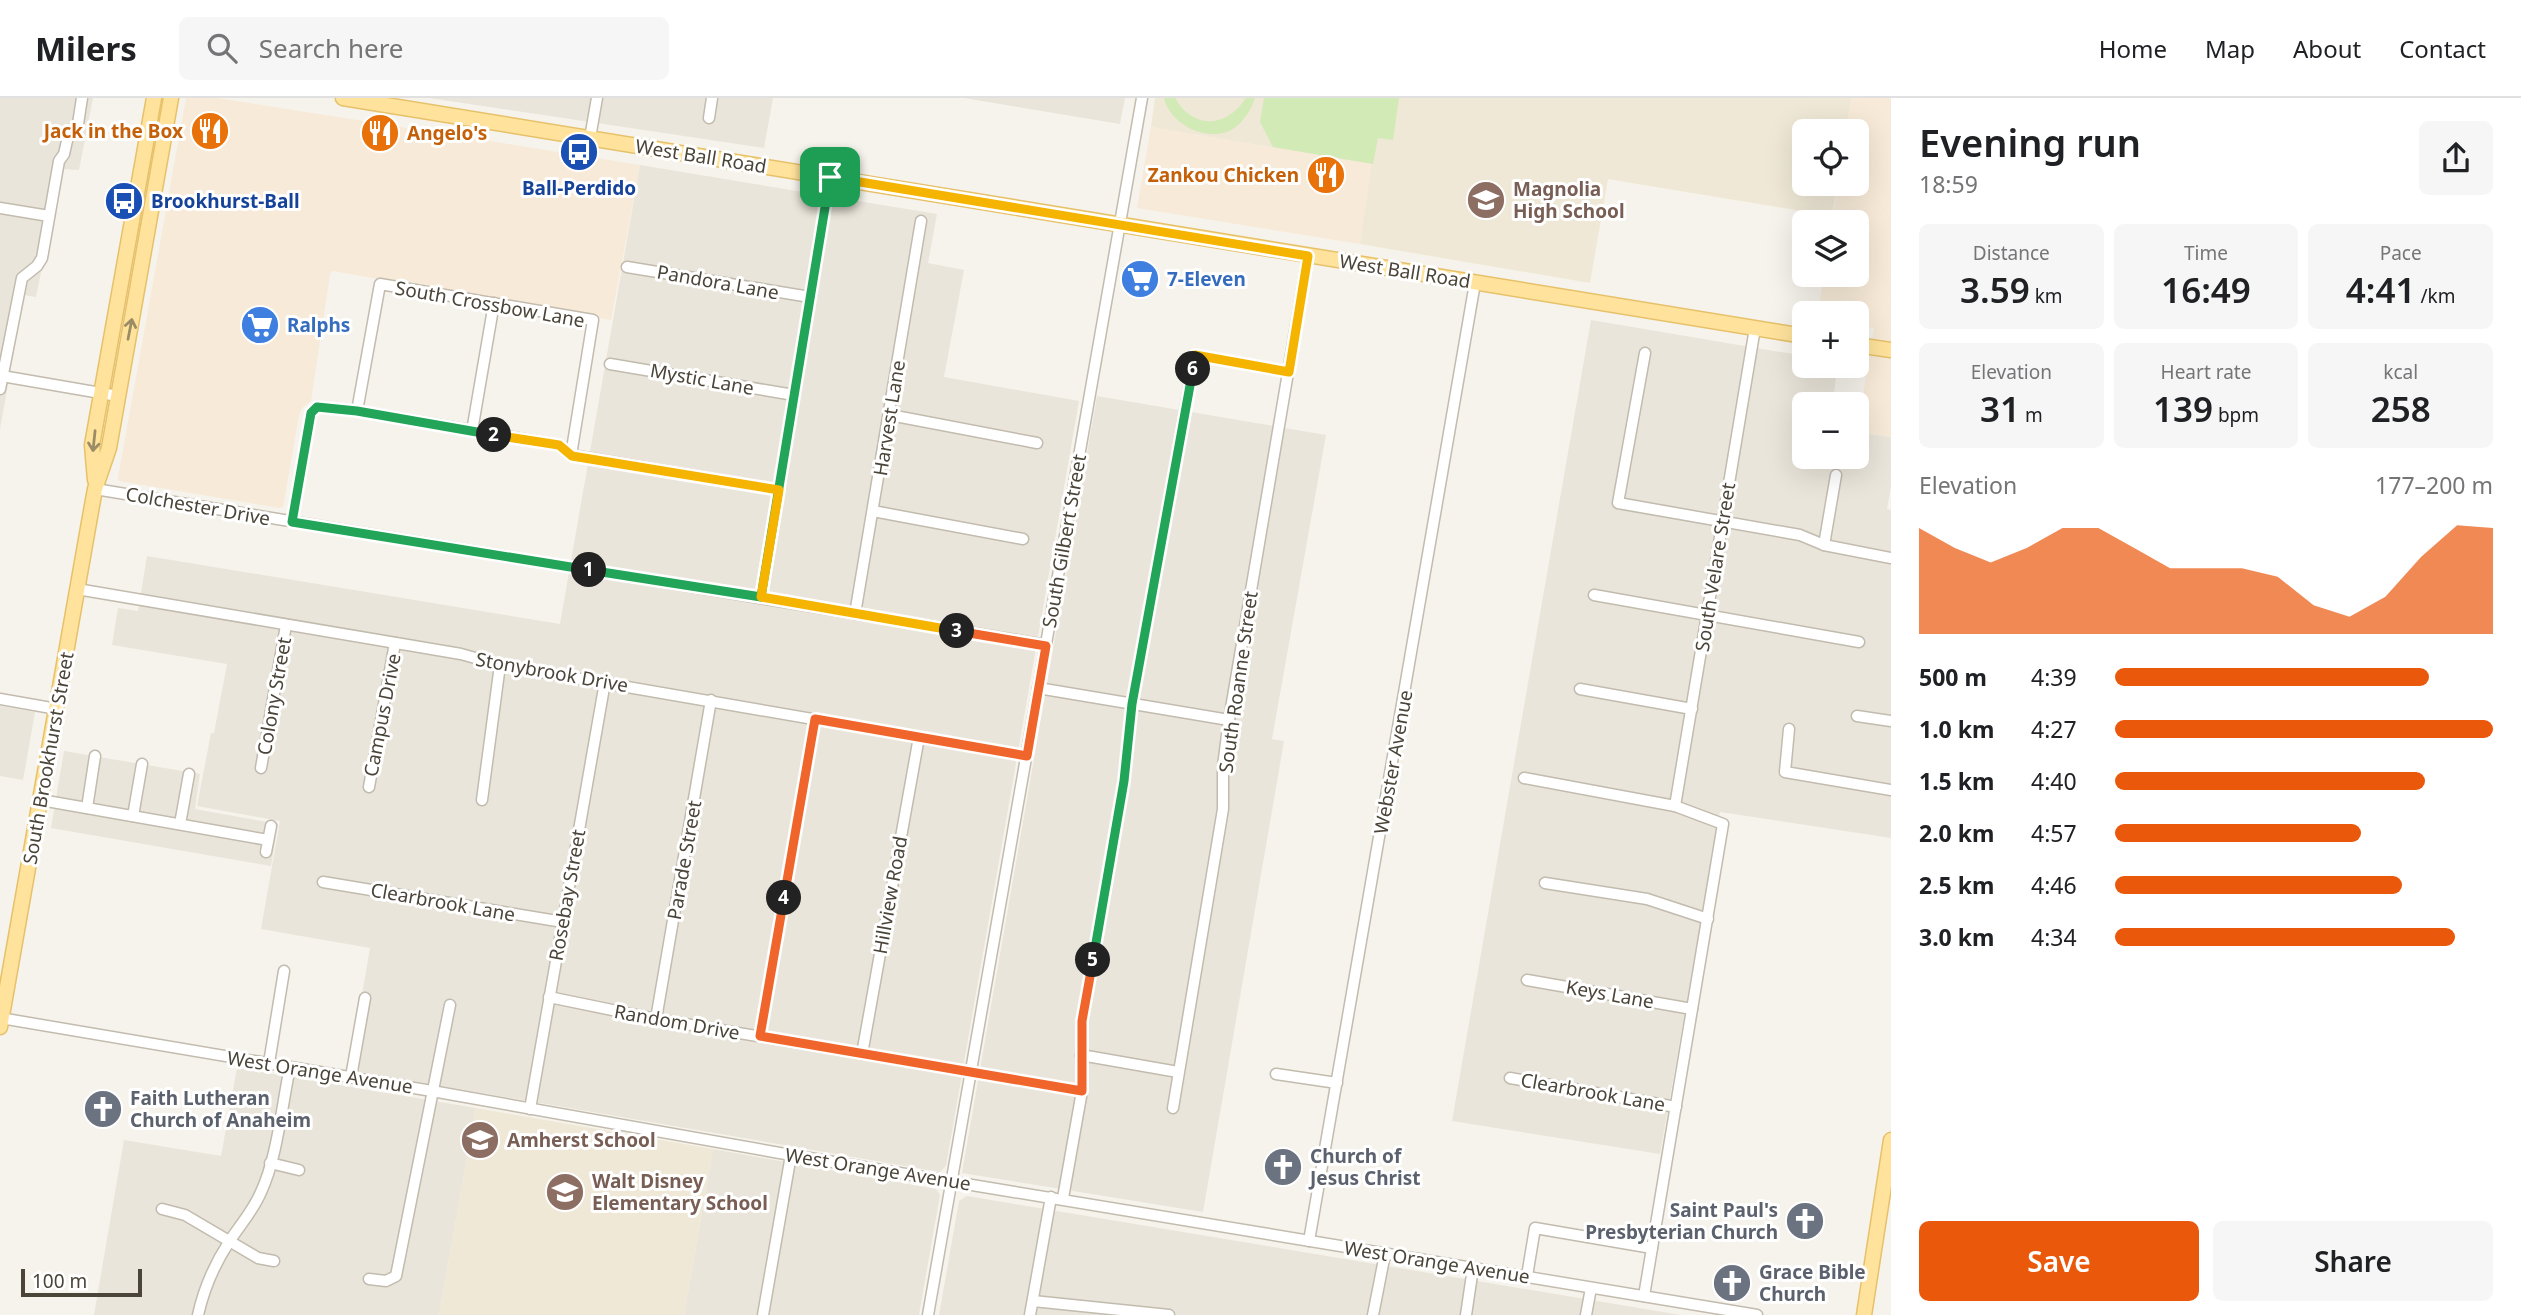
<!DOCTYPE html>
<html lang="en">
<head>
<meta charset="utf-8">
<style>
	body { margin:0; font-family:"Noto Sans",sans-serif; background:#f6f6f6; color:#202124; height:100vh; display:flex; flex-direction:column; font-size:26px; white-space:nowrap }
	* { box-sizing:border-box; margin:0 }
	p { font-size:23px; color:#757577 }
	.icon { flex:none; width:38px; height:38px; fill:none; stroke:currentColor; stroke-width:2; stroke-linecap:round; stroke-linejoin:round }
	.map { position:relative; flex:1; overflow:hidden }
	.sheet { display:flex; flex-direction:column; background:#fff; width:630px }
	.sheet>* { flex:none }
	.buttons { position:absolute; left:1792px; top:21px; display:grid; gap:14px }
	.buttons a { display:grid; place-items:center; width:77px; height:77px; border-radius:10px; background:#fff; box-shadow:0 7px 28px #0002; font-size:35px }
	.scale { position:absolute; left:21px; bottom:18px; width:121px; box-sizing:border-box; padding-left:7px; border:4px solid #4b4439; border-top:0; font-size:19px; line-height:24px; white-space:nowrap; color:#4b4439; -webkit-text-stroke:5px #fff; paint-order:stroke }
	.pin { position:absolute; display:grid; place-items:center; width:60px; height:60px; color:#fff; margin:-30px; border-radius:14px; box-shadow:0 4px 10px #0006 }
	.km { position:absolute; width:35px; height:35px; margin:-18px; border-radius:50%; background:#222; color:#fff; font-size:19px; line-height:35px; text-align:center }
	.round { display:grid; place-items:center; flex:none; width:74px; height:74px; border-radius:10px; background:#f6f6f6 }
	.head { display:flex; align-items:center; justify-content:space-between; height:119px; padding:0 28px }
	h1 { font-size:38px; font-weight:600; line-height:52px }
	.metrics { display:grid; grid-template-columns:repeat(3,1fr); gap:10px; height:119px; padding:7px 28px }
	.metrics div { display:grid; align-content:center; border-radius:10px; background:#f6f6f6; text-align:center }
	.metrics b { font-size:35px; font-weight:600 }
	.metrics small { font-size:19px; font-weight:400 }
	.metrics p { font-size:19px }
	.chart { height:196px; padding:14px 28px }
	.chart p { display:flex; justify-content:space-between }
	.chart svg { width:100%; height:126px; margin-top:7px; fill:#ea580c; opacity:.7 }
	.action { display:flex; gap:14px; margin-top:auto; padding:14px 28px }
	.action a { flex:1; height:80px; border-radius:10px; background:#ea580c; color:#fff; font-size:28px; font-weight:600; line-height:80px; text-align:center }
	.action a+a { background:#f6f6f6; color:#202124 }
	ul { padding:0 28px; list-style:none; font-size:23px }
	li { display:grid; grid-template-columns:112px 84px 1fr; align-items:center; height:52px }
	li i { height:18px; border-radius:9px; background:#ea580c }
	header { display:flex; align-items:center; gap:42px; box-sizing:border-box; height:98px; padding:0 35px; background:#fff; border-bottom:2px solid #e0e0e0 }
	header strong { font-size:33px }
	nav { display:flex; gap:38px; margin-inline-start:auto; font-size:24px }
	.search { width:490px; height:63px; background:#f6f6f6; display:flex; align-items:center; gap:18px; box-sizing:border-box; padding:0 24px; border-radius:10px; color:#757577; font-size:26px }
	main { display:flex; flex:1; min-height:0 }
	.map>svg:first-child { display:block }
</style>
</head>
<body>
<header>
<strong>Milers</strong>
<div class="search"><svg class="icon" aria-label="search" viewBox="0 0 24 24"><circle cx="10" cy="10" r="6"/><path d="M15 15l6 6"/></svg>Search here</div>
<nav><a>Home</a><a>Map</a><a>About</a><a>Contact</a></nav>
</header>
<main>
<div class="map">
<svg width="1891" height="1217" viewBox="0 0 1891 1217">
	<rect width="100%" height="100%" fill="#f6f3ec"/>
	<g fill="#eae5da">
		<path d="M 0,0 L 93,0 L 79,72 L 62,71 L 36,199 L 24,197 L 0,331 Z"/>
		<path d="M 429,0 L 773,0 L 764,50 Z"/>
		<path d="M 964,0 L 1125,0 L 1120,26 Z"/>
		<path d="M 640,67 L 937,116 L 928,165 L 964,172 L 944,279 L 1079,303 L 946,1068 L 940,1074 L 349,972 L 370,850 L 261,831 L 280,723 L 197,708 L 211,635 L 214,635 L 227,566 L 112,547 L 118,510 L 138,513 L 147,458 L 560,526 Z"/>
		<path d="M 1591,222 L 1804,258 L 1804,268 L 1838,268 L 1832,306 L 1804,306 L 1804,359 L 1857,359 L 1857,334 L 1891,339 L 1891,388 L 1887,411 L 1891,412 L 1891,740 L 1720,714 L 1660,1056 L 1452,1023 Z"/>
		<path d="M 1097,298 L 1326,337 L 1272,641 L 1284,643 L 1203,1114 L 962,1075 Z"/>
		<path d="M 0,608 L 35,614 L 23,682 L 0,678 Z"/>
		<path d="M 64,653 L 200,676 L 195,711 L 278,726 L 271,768 L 51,730 Z"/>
		<path d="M 237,970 L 476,1010 L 439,1217 L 94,1217 L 124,1042 L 221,1058 Z"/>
		<path d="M 713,1051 L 936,1091 L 940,1097 L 919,1217 L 684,1217 Z"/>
		<path d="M 967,1098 L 1681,1217 L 939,1217 L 959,1103 Z"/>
	</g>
	<g fill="#f7ead8">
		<path d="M 186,0 L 218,0 L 640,67 L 611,222 L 333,173 L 330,176 L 311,303 L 302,310 L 299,318 L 283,409 L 279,410 L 119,383 L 118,380 Z"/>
		<path d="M 1851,0 L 1891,0 L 1891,339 L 1857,334 L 1874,230 L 1857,227 L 1857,215 L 1818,215 L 1824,177 L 1857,177 L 1857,124 L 1832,124 L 1838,86 L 1857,86 L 1857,33 L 1846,33 Z"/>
		<path d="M 1151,29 L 1373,66 L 1360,146 L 1137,110 Z"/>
	</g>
	<g fill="#efe8d6">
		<path d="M 1155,0 L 1851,0 L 1846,33 L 1804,33 L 1804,86 L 1837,86 L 1832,118 L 1608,81 L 1590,185 L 1360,146 L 1372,66 L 1151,29 Z"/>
		<path d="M 476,1010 L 713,1051 L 684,1217 L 439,1217 Z"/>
	</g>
	<g fill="#d2eab5">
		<path d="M 1164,0 L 1175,0 C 1193,32 1227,30 1246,0 L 1255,0 C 1251,11 1246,20 1237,28 C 1213,48 1170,28 1164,0 Z"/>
		<path d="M 1264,0 L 1399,0 L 1393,42 L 1378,40 L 1373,66 L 1273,49 L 1260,24 Z"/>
	</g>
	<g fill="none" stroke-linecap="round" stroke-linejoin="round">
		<g stroke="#c2bbae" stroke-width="13">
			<g id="minor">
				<path d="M 709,20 L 712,0"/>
				<path d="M 590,40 L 597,0"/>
				<path d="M 0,110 L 49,118"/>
				<path d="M 627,169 L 810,199"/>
				<path d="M 1645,255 L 1618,405 L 1800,437 L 1824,447 L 1891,460"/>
				<path d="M 610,266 L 794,297"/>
				<path d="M 2,278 L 118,298"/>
				<path d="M 0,291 L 22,180 L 37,168 L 42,160 L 59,63 L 64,56 L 69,34 L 78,26 L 82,0"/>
				<path d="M 357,313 L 380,186 L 593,222 L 571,357"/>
				<path d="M 890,317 L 1037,345"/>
				<path d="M 472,333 L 494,205"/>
				<path d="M 95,391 L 1046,547"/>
				<path d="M 873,413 L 1023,441"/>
				<path d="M 292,424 L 311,315 L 317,309 L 357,313 L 559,347 L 571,357 L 779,392"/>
				<path d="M 1824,447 L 1836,377"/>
				<path d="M 77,491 L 461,556 L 500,567 L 1027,658"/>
				<path d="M 1594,497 L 1859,544"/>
				<path d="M 761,499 L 830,79"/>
				<path d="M 855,516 L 921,123"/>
				<path d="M 1038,590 L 1229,622"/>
				<path d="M 1580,591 L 1692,611"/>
				<path d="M 0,601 L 57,611"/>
				<path d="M 1857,618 L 1891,623"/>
				<path d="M 1789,631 L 1785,674 L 1891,692"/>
				<path d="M 261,670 L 286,527"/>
				<path d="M 1524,680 L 1675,708 L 1723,726 L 1644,1198"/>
				<path d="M 369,689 L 395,545"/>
				<path d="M 41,702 L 268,742"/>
				<path d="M 482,702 L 500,567"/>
				<path d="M 1675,708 L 1755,230"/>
				<path d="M 87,710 L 95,658"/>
				<path d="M 133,718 L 142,666"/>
				<path d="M 180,726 L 189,676"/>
				<path d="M 266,754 L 271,728"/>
				<path d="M 323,784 L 563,824"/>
				<path d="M 1545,785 L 1647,801 L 1708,821"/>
				<path d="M 1527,882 L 1692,911"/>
				<path d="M 549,899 L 656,921 L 1082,993"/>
				<path d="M 0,920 L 432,993 L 791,1057 L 1757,1217"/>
				<path d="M 656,921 L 711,602"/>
				<path d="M 760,938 L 815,621"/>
				<path d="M 862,956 L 919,639"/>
				<path d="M 1081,957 L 1178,974"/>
				<path d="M 269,965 L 284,873"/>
				<path d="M 1276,976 L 1337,985"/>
				<path d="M 351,979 L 365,900"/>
				<path d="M 1510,980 L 1676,1009"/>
				<path d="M 1173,1010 L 1223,711 L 1223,668 L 1229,622 L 1308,157"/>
				<path d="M 530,1011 L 605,584"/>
				<path d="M 270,1065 L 299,1072"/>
				<path d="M 1063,1100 L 1082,993 L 1082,924 L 1124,683 L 1132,606 L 1195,257 L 1289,274"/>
				<path d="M 162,1111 L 185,1117 L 258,1160 L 274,1163"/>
				<path d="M 1309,1143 L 1475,185"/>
				<path d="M 1527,1178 L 1535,1130 L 1652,1150"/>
				<path d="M 369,1181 L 386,1183 L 396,1178 L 450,907"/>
				<path d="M 1033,1203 L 1169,1217"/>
				<path d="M 198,1217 C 204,1190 214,1167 229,1144 C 240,1127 253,1113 261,1094 C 277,1060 282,1007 290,969"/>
				<path d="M 763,1217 L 791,1057"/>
				<path d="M 928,1217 L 1142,0"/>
				<path d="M 1030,1217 L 1051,1099"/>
				<path d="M 1373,1217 L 1385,1156"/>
				<path d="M 1466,1217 L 1473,1170"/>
				<path d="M 1586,1217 L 1591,1190"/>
			</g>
		</g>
		<g stroke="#e6c16a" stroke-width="17">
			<g id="major">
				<path d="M 343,0 L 1804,238"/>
				<path d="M 1857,247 L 1891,252"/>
				<path d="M 95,382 L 92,347 L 154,0"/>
				<path d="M 0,929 L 88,430 L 95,391 L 109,350 L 171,0"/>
				<path d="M 1864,1217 L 1891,1042"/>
			</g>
		</g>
		<use href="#minor" stroke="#fff" stroke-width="10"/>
		<use href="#major" stroke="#ffe39c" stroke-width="14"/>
	</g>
	<defs><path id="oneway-shaft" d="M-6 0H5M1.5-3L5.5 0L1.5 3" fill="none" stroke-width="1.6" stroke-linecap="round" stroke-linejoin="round" transform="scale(1.75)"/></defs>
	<g stroke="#9c8c66">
		<use href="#oneway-shaft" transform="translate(130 231) rotate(-79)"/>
		<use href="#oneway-shaft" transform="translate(94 343) rotate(96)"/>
	</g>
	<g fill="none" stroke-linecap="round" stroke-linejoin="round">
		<g stroke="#fff" stroke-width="14">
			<path id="split-1" d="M 589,472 L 761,499 L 830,79"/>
		</g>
		<g stroke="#fff" stroke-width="14">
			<path id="split-2" d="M 494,337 L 357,313 L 317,309 L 311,315 L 292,424 L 589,472"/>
		</g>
		<g stroke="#fff" stroke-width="14">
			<path id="split-3" d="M 494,337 L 559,347 L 572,358 L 779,392 L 761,499 L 957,533"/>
		</g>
		<g stroke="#fff" stroke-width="14">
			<path id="split-4" d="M 784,800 L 815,621 L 1027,658 L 1046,548 L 957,533"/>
		</g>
		<g stroke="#fff" stroke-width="14">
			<path id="split-5" d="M 784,800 L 760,938 L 1082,993 L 1082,923 L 1093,862"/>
		</g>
		<g stroke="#fff" stroke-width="14">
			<path id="split-6" d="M 1093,862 L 1124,683 L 1132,606 L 1193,271"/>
		</g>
		<g stroke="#fff" stroke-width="14">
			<path id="split-7" d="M 830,79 L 1308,158 L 1289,274 L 1195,257 L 1193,271"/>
		</g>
		<use href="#split-1" stroke="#22a559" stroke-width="9"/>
		<use href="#split-2" stroke="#22a559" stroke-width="9"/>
		<use href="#split-3" stroke="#f5b400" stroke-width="9"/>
		<use href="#split-4" stroke="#f0652b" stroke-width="9"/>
		<use href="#split-5" stroke="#f0652b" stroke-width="9"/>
		<use href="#split-6" stroke="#22a559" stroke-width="9"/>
		<use href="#split-7" stroke="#f5b400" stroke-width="9"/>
	</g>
	<defs>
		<g id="restaurant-disc" transform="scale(2.0125)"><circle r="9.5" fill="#e8710a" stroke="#fff"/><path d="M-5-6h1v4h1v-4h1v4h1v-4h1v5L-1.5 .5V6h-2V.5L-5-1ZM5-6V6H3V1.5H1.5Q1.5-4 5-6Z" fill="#fff"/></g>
		<g id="bus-disc" transform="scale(2.0125)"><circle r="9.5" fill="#1a4fb4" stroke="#fff"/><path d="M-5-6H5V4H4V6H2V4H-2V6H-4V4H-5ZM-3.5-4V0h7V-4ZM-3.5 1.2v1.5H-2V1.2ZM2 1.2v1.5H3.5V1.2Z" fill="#fff"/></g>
		<g id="school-disc" transform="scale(2.0125)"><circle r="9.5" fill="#8d6e63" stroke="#fff"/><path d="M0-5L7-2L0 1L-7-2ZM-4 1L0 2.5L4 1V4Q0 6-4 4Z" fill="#fff"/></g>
		<g id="supermarket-disc" transform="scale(2.0125)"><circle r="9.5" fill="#3f7fe0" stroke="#fff"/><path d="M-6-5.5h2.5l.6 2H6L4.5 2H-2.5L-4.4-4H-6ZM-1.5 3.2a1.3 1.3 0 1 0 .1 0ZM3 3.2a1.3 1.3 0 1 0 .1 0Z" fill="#fff"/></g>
		<g id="church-disc" transform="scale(2.0125)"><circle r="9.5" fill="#6b7280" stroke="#fff"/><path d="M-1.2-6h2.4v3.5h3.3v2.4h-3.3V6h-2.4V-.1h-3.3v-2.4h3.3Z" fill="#fff"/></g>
	</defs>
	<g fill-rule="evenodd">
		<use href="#restaurant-disc" x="210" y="33"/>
		<use href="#restaurant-disc" x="380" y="35"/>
		<use href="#bus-disc" x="579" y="54"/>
		<use href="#restaurant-disc" x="1326" y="77"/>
		<use href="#school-disc" x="1486" y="102"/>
		<use href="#bus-disc" x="124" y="103"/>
		<use href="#supermarket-disc" x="1140" y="181"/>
		<use href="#supermarket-disc" x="260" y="227"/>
		<use href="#church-disc" x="103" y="1011"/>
		<use href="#school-disc" x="480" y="1042"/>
		<use href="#church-disc" x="1283" y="1069"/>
		<use href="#school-disc" x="565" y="1094"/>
		<use href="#church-disc" x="1805" y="1123"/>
		<use href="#church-disc" x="1732" y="1185"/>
	</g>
	<g text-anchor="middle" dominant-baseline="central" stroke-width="6" stroke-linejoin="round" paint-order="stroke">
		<g font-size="19" font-weight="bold" fill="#c56008" stroke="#fff" text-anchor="end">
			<text x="183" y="33">Jack in the Box</text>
			<text x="407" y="35" text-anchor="start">Angelo's</text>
			<text x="1299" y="77">Zankou Chicken</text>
		</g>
		<g font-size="19" fill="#4b4439" stroke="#fff">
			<text transform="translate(701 58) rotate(9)">West Ball Road</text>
			<text transform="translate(1405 173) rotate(9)">West Ball Road</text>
			<text transform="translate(718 184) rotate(10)">Pandora Lane</text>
			<text transform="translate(490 206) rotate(10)">South Crossbow Lane</text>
			<text transform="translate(702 281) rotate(10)">Mystic Lane</text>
			<text transform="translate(889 320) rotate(-81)">Harvest Lane</text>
			<text transform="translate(198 408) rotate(10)">Colchester Drive</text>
			<text transform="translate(1064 443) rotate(-80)">South Gilbert Street</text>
			<text transform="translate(1715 469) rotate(-81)">South Velare Street</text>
			<text transform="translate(552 574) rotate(10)">Stonybrook Drive</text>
			<text transform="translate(1238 584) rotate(-82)">South Roanne Street</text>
			<text transform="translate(274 598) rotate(-80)">Colony Street</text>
			<text transform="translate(382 617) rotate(-79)">Campus Drive</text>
			<text transform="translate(48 660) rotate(-80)">South Brookhurst Street</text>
			<text transform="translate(1393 664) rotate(-80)">Webster Avenue</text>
			<text transform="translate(684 762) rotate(-80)">Parade Street</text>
			<text transform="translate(567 797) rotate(-80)">Rosebay Street</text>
			<text transform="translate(890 797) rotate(-80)">Hillview Road</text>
			<text transform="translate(443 804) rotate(10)">Clearbrook Lane</text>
			<text transform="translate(1610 896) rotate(10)">Keys Lane</text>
			<text transform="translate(677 924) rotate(10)">Random Drive</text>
			<text transform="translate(320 974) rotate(9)">West Orange Avenue</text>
			<text transform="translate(1593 994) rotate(10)">Clearbrook Lane</text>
			<text transform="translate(878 1071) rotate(9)">West Orange Avenue</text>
			<text transform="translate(1437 1164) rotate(9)">West Orange Avenue</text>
		</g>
		<g font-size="19" font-weight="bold" fill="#164399" stroke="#fff">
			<text x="579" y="90">Ball-Perdido</text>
			<text x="151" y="103" text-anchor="start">Brookhurst-Ball</text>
		</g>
		<g font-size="19" font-weight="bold" fill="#785e54" stroke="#fff" text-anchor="start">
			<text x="1513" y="91">Magnolia<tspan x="1513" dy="22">High School</tspan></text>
			<text x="507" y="1042">Amherst School</text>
			<text x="592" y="1083">Walt Disney<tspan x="592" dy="22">Elementary School</tspan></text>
		</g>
		<g font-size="19" font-weight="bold" fill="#366cbe" stroke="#fff" text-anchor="start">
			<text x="1167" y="181">7-Eleven</text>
			<text x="287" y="227">Ralphs</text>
		</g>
		<g font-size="19" font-weight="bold" fill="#5b616d" stroke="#fff" text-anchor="start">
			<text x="130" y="1000">Faith Lutheran<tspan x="130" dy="22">Church of Anaheim</tspan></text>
			<text x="1310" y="1058">Church of<tspan x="1310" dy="22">Jesus Christ</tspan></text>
			<text x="1778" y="1112" text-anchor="end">Saint Paul's<tspan x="1778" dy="22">Presbyterian Church</tspan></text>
			<text x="1759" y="1174">Grace Bible<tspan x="1759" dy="22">Church</tspan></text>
		</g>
	</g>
</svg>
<div class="buttons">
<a><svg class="icon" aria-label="locate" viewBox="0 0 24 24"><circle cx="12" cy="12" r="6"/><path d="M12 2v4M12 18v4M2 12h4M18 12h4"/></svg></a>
<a><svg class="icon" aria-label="layers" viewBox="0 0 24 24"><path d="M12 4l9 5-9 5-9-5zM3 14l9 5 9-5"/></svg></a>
<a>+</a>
<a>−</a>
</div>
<div class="scale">100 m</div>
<div class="pin" style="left:830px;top:79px;background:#1e9e55"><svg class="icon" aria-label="arrive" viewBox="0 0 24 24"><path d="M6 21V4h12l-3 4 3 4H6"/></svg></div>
<b class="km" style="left:589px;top:472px">1</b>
<b class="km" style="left:494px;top:337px">2</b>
<b class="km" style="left:957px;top:533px">3</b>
<b class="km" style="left:784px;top:800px">4</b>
<b class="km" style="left:1093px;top:862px">5</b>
<b class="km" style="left:1193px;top:271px">6</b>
</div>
<section class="sheet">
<div class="head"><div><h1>Evening run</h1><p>18:59</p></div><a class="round"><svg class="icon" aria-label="share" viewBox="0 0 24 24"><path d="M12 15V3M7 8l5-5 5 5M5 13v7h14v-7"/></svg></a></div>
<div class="metrics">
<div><p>Distance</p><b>3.59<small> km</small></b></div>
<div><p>Time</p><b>16:49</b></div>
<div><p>Pace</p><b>4:41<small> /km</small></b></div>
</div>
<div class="metrics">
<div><p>Elevation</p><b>31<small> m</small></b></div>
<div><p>Heart rate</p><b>139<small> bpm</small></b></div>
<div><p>kcal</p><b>258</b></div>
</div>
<div class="chart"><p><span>Elevation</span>177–200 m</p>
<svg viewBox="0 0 160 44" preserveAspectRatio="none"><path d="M0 44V7L10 14L20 19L30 14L40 7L50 7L60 14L70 21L80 21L90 21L100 24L110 34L120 38L130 31L140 17L150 6L160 7V44z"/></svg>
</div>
<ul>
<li><b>500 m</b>4:39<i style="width:83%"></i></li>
<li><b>1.0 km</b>4:27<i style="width:100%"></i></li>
<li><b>1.5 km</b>4:40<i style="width:82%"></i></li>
<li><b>2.0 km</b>4:57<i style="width:65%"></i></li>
<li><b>2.5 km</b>4:46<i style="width:76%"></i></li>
<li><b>3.0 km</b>4:34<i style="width:90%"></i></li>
</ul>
<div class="action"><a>Save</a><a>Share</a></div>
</section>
</main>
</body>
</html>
